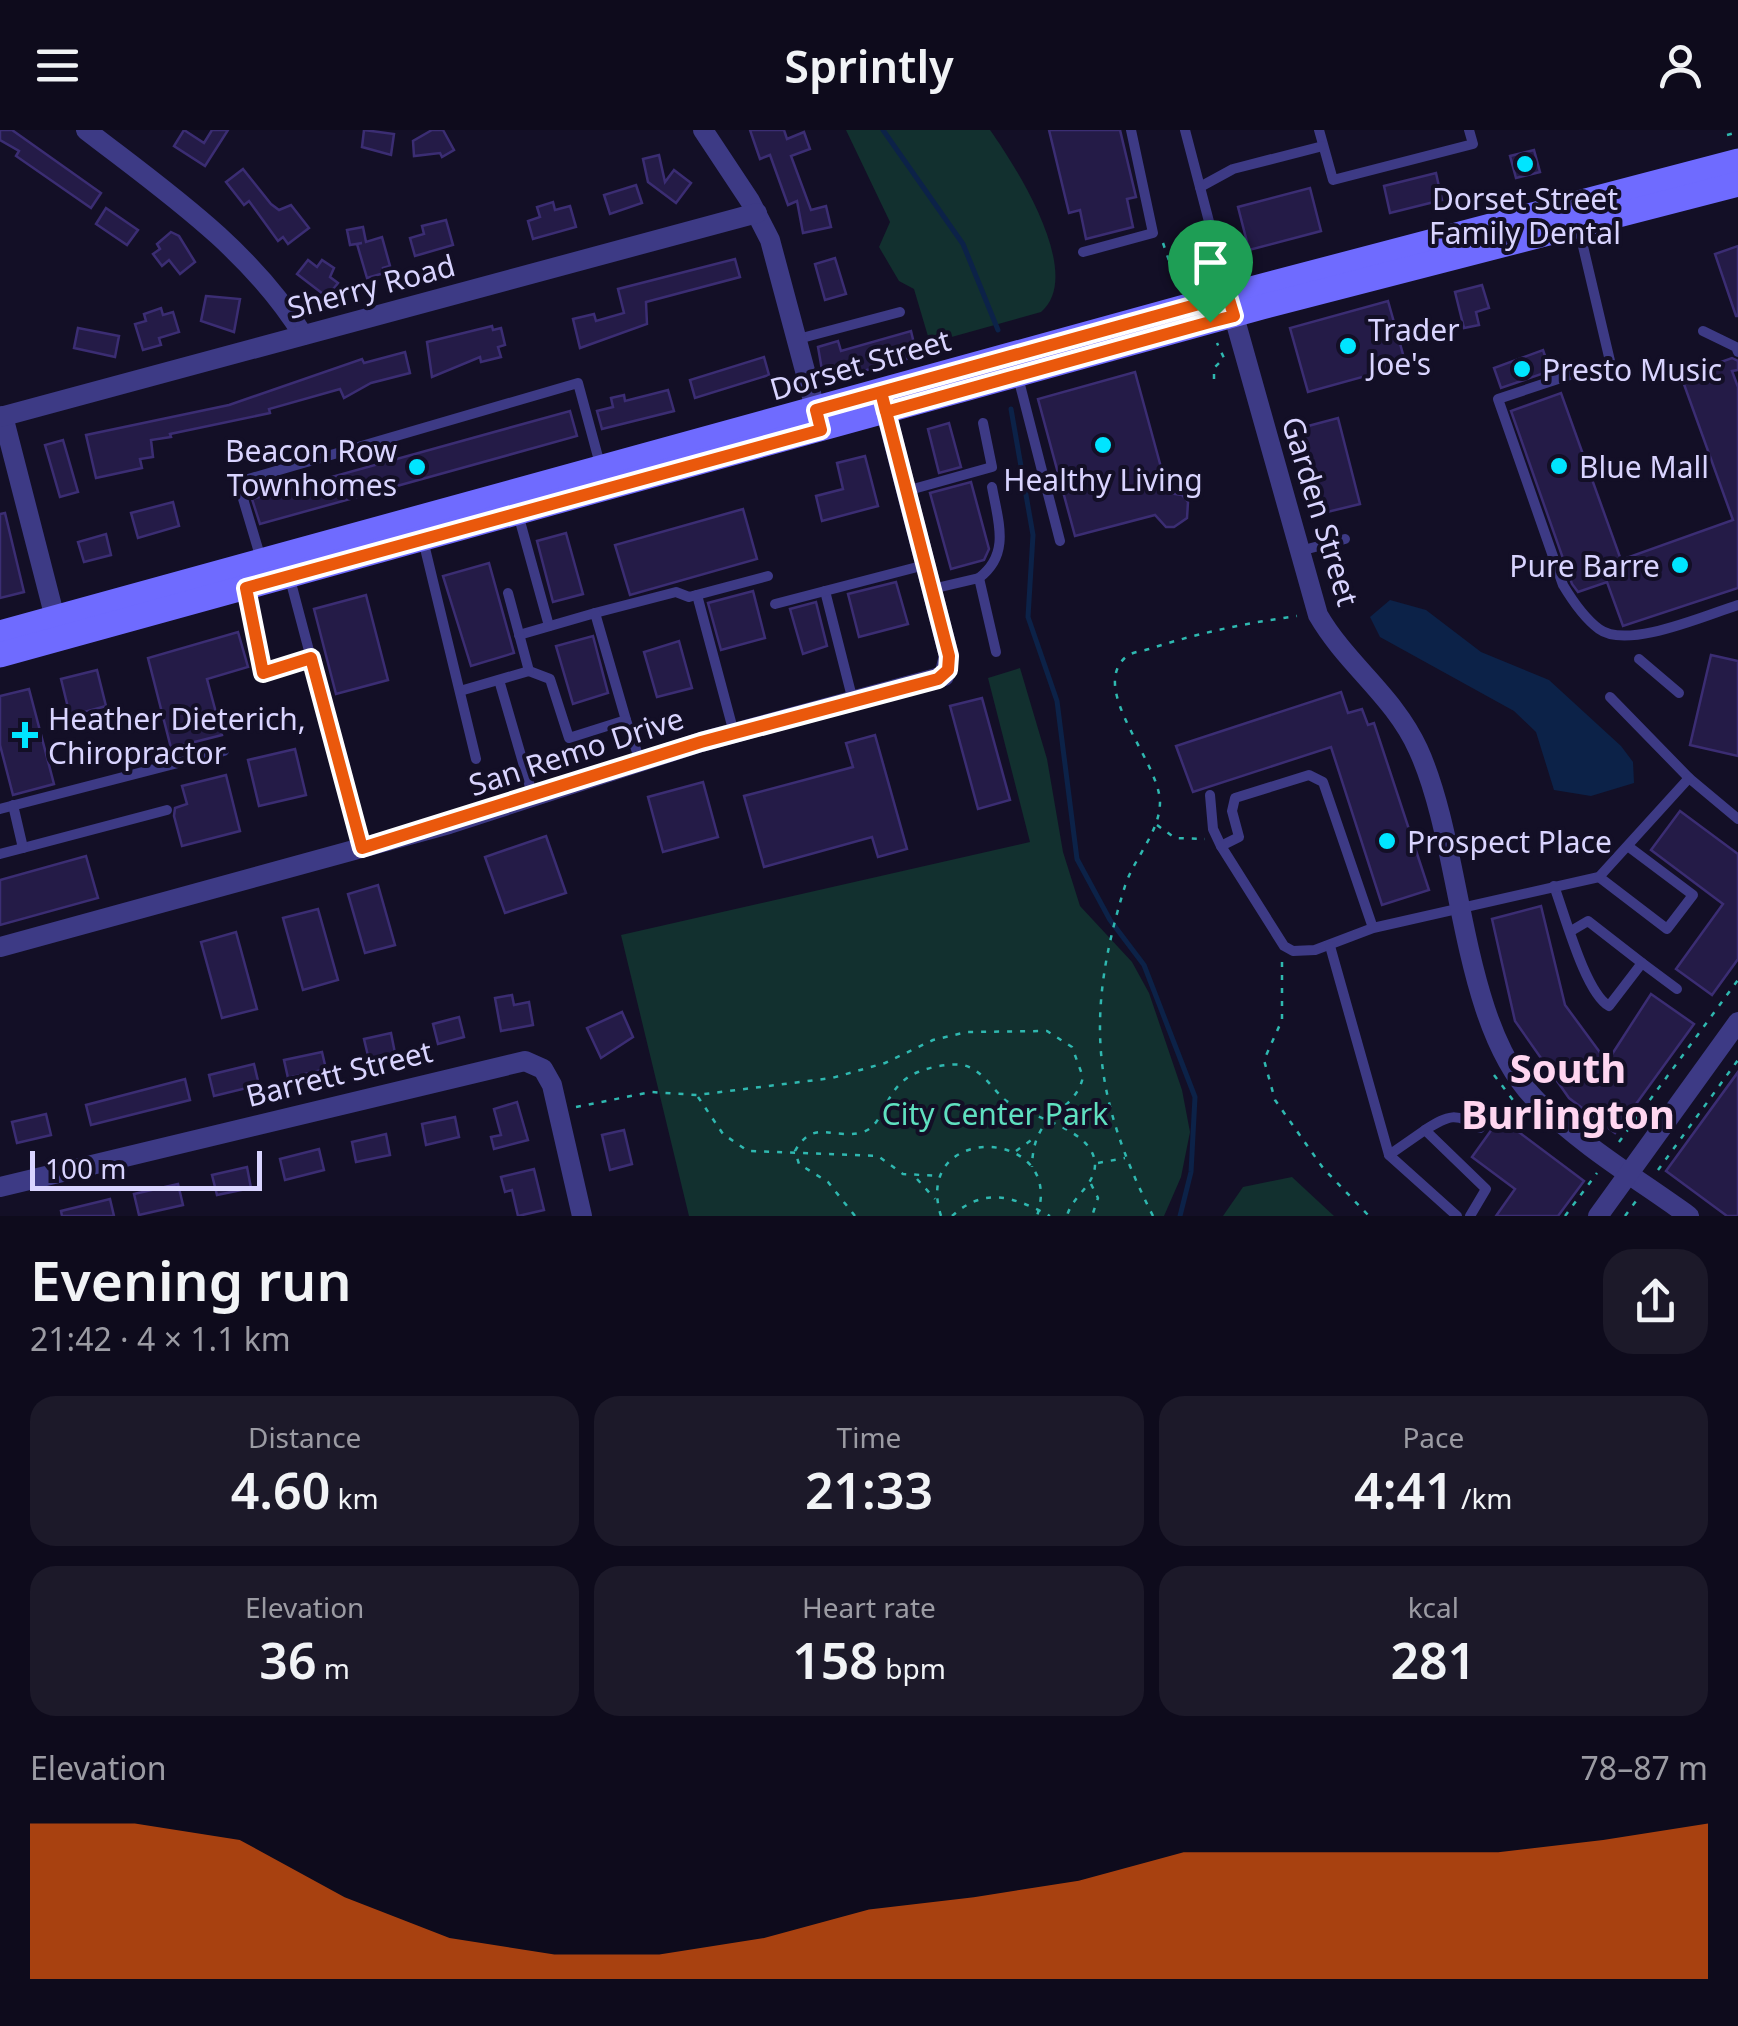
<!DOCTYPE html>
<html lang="en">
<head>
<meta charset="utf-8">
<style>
	body { margin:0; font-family:"Noto Sans",sans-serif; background:#1c1929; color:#f1f3f6; height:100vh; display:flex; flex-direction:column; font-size:38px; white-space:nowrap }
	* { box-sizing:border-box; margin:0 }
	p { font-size:32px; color:#9b9ba3 }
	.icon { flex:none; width:55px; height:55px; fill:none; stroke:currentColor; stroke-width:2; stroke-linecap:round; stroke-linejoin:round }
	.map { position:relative; height:1086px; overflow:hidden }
	.details { display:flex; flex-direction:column; background:#0e0b1c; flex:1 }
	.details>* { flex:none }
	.scale { position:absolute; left:30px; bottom:25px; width:232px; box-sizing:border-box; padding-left:10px; border:5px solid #d9d4ff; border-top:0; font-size:28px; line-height:35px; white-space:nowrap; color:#d9d4ff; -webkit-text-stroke:8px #130f26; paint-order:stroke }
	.pin { position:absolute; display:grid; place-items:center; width:85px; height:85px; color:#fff; margin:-102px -42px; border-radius:50% 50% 50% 0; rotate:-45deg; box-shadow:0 0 10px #0007 }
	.pin .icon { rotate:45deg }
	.round { display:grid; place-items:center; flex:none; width:105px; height:105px; border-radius:30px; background:#1c1929 }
	.overview { display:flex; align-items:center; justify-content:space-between; height:170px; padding:0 30px }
	h1 { font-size:55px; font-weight:600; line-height:75px }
	.figures { display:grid; grid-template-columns:repeat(3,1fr); gap:15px; height:170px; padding:10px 30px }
	.figures div { display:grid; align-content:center; border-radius:25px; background:#1c1929; text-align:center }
	.figures b { font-size:50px; font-weight:600 }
	.figures small { font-size:28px; font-weight:400 }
	.figures p { font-size:28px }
	.chart { height:280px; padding:20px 30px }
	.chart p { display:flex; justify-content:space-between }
	.chart svg { width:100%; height:180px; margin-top:10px; fill:#ea580c; opacity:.7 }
	header { display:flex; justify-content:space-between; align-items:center; height:130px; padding:0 30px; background:#0e0b1c; font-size:45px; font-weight:600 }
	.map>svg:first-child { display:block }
</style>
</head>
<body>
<header><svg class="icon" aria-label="menu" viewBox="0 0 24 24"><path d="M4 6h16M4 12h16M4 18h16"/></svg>Sprintly<svg class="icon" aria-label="person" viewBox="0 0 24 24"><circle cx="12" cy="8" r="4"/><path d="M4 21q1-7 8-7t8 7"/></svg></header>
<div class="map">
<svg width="1738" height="1086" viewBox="0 0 1738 1086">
	<rect width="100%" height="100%" fill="#130f26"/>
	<g fill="#12302f">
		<path d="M 846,0 L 990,0 C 1017,38 1085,145 1041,182 L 930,213 L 914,159 L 899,151 L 879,117 L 890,92 Z"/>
		<path d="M 1020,538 L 1047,629 L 1063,722 L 1080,776 L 1132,832 L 1149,863 L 1182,960 L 1190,1002 L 1181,1047 L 1164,1086 L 689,1086 L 621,805 L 1030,712 L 988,548 Z"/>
		<path d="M 1292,1047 L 1334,1086 L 1223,1086 L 1243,1057 Z"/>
	</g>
	<path fill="#0c2248" d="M 1390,470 L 1426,480 L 1481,522 L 1549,550 L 1621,616 L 1633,632 L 1634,653 L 1591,666 L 1554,660 L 1536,602 L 1514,581 L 1380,507 L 1370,487 Z"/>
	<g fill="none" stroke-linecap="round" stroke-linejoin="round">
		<g stroke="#0c2248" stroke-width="5">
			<path d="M 883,0 L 963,114 L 998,200"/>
			<path d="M 1011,279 L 1033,405 L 1028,487 L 1057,571 L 1077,729 L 1110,790 L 1144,835 L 1195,967 L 1191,1042 L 1180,1086"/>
		</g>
	</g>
	<g fill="#241b47" stroke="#3b2d73" stroke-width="2.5">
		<path d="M 0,0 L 12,0 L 101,63 L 91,78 L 16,26 L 19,21 L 0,10 Z"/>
		<path d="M 184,0 L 204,13 L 212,0 L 228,0 L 205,36 L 174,16 Z"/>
		<path d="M 364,0 L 394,4 L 391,25 L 362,17 Z"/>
		<path d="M 432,0 L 443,0 L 454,20 L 442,27 L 440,23 L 414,26 L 413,11 Z"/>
		<path d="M 750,0 L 784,0 L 787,9 L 804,2 L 810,19 L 791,26 L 811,80 L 826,76 L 831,97 L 803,103 L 797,71 L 788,75 L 770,25 L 760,29 Z"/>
		<path d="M 1049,0 L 1120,0 L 1136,67 L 1127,69 L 1133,97 L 1086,109 L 1080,80 L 1069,83 Z"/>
		<path d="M 1534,20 L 1540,42 L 1516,48 L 1510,26 Z"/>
		<path d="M 659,25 L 665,52 L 674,40 L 691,53 L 676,73 L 648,52 L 643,29 Z"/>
		<path d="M 243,39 L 271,74 L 279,80 L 291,75 L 309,98 L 288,114 L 283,107 L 278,111 L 249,71 L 244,75 L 226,52 Z"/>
		<path d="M 1436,43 L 1442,70 L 1390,83 L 1384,56 Z"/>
		<path d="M 636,55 L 642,73 L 610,84 L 604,65 Z"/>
		<path d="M 1310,58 L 1321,101 L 1249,120 L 1238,77 Z"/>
		<path d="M 553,72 L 555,80 L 570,76 L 576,97 L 533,109 L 528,91 L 540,87 L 537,77 Z"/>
		<path d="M 106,78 L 138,100 L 127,115 L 96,94 Z"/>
		<path d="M 446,90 L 453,115 L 415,126 L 410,108 L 424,104 L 422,96 Z"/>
		<path d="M 363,97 L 366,112 L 382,107 L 390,136 L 383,138 L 384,143 L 367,148 L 357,114 L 362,113 L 350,115 L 347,100 Z"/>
		<path d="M 171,102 L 179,106 L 195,132 L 180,144 L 169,130 L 162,136 L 153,124 L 160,119 L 157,114 Z"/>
		<path d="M 1738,116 L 1738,186 L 1736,186 L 1715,124 Z"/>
		<path d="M 835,128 L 846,164 L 825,170 L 815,134 Z"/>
		<path d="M 735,129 L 740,147 L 646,172 L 647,194 L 580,218 L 573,189 L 594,184 L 596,191 L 624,183 L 618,159 Z"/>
		<path d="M 308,130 L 317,137 L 322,130 L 334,138 L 330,147 L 338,153 L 327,167 L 297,144 Z"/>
		<path d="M 1482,155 L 1489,178 L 1476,182 L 1479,195 L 1464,198 L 1455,162 Z"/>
		<path d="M 206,166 L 240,169 L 234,202 L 201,191 Z"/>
		<path d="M 1388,171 L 1406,235 L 1308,262 L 1290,198 Z"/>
		<path d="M 161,178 L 163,185 L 173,182 L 179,202 L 159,208 L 161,215 L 143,220 L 135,194 L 146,191 L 144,184 Z"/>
		<path d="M 492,196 L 493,200 L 501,198 L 505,215 L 498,217 L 501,227 L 481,232 L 480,227 L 432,247 L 427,212 Z"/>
		<path d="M 78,198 L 119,206 L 115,227 L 74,218 Z"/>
		<path d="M 911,201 L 917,226 L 824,252 L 818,217 L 838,211 L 841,221 Z"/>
		<path d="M 1543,220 L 1550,241 L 1501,258 L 1494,238 Z"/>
		<path d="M 405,222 L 410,243 L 371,253 L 344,268 L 340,259 L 269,279 L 270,283 L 170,304 L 171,307 L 151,310 L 153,327 L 140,329 L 142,338 L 96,348 L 86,305 L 229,275 L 362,229 L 364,233 Z"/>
		<path d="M 764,227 L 769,245 L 695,268 L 690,250 Z"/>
		<path d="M 1732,228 L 1738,231 L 1738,240 L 1732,241 L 1738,257 L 1738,458 L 1623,496 L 1607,452 L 1578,462 L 1572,454 L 1511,281 L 1561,263 L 1621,430 L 1733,390 L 1681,246 Z"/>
		<path d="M 1135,242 L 1168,363 L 1182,365 L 1188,372 L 1187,388 L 1174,397 L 1166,397 L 1155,385 L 1075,406 L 1038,269 Z"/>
		<path d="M 668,260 L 674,281 L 602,299 L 597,281 L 613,277 L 611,268 L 624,265 L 625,271 Z"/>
		<path d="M 570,281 L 577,306 L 260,394 L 252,369 Z"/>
		<path d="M 1338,288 L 1360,374 L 1319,384 L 1297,299 Z"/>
		<path d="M 949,293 L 961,337 L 939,343 L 928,299 Z"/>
		<path d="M 63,310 L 78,362 L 60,367 L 45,315 Z"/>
		<path d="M 865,326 L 878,376 L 822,391 L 816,366 L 843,359 L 837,333 Z"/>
		<path d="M 971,352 L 989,419 L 984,430 L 951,439 L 930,363 Z"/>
		<path d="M 173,372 L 179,396 L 138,408 L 131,383 Z"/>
		<path d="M 743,379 L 757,429 L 630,465 L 615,415 Z"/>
		<path d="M 5,383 L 24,462 L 0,468 L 0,384 Z"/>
		<path d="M 566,403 L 583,464 L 553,472 L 537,411 Z"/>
		<path d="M 106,404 L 111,425 L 84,432 L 78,412 Z"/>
		<path d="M 489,433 L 514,523 L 471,536 L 443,446 Z"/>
		<path d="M 896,452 L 908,494 L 859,507 L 848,464 Z"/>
		<path d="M 753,461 L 765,508 L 721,520 L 708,473 Z"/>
		<path d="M 366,465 L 388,550 L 336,564 L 314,479 Z"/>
		<path d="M 816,472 L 827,516 L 803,524 L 790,479 Z"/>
		<path d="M 238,502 L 248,537 L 207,549 L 222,605 L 171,618 L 148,528 Z"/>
		<path d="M 593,506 L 608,563 L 573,574 L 556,516 Z"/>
		<path d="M 679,511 L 692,558 L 657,567 L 644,522 Z"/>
		<path d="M 1711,525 L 1738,531 L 1738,626 L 1690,615 Z"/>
		<path d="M 97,540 L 106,576 L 70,586 L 61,549 Z"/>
		<path d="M 29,559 L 54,654 L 13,665 L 0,615 L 0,566 Z"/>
		<path d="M 1341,562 L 1348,583 L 1362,579 L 1368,595 L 1374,593 L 1429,760 L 1382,775 L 1331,617 L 1193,662 L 1176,616 Z"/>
		<path d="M 982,568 L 1010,670 L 978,679 L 950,576 Z"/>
		<path d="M 875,605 L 907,719 L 878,727 L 872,707 L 764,737 L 744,666 L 853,637 L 846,613 Z"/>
		<path d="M 295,619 L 306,665 L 259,676 L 248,630 Z"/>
		<path d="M 226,645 L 240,701 L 182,716 L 174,686 L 175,678 L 187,674 L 182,656 Z"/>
		<path d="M 703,652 L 718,707 L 663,722 L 648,667 Z"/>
		<path d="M 1680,681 L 1738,724 L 1738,829 L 1712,865 L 1676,839 L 1723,774 L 1651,720 Z"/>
		<path d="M 546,706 L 566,763 L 505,783 L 485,727 Z"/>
		<path d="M 86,726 L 98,768 L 0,795 L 0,750 Z"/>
		<path d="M 378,755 L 395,815 L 365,823 L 348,764 Z"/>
		<path d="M 1541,776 L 1565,875 L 1607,932 L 1651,864 L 1694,894 L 1615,1003 L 1569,968 L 1515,891 L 1492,789 Z"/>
		<path d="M 318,779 L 338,850 L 303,860 L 283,788 Z"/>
		<path d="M 236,802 L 257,879 L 222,888 L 201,812 Z"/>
		<path d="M 512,865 L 514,875 L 529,872 L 533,895 L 501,901 L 495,868 Z"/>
		<path d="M 622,882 L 633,907 L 601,928 L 587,898 Z"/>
		<path d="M 459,887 L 464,907 L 438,914 L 433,894 Z"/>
		<path d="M 391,903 L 395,923 L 369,930 L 364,909 Z"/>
		<path d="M 322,922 L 326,939 L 288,948 L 284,930 Z"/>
		<path d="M 254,934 L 259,955 L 214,966 L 209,945 Z"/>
		<path d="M 1738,942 L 1738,1086 L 1727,1086 L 1666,1041 Z"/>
		<path d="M 185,949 L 190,970 L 91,995 L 86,975 Z"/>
		<path d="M 517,972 L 528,1010 L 494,1019 L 491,1007 L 501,1005 L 494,979 Z"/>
		<path d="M 46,984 L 51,1005 L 17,1013 L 12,992 Z"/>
		<path d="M 455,987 L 459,1007 L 426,1015 L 422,994 Z"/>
		<path d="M 1500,988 L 1584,1051 L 1558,1086 L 1496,1086 L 1515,1059 L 1472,1027 Z"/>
		<path d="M 624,1000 L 632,1034 L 610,1040 L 602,1005 Z"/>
		<path d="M 386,1004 L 390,1025 L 356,1032 L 352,1012 Z"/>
		<path d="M 319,1019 L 324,1040 L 285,1050 L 280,1029 Z"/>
		<path d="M 247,1037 L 251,1058 L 217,1065 L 212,1045 Z"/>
		<path d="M 534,1039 L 544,1080 L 518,1086 L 512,1060 L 505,1062 L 501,1047 Z"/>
		<path d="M 178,1054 L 183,1075 L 139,1085 L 134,1064 Z"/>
		<path d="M 110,1069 L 114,1086 L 62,1086 L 61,1081 Z"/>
	</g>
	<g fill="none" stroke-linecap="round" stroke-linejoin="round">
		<g stroke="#2fb8b0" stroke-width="2.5" stroke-dasharray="5 8" stroke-linecap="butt">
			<path d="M 1727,5 L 1738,2"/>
			<path d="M 1163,113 L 1178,157"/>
			<path d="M 1214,249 L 1214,238 L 1224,228 L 1217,213"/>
			<path d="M 1157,695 L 1175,708 L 1205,709"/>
			<path d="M 1282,832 L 1282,890 L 1264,930 L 1275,970 L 1323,1038 L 1369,1086"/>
			<path d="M 1494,945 L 1519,978"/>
			<path d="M 698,967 L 723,1004 L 748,1021 L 878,1026 L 903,1044 L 940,1046"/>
			<path d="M 576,977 L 651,962 L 697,965 L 832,948 L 885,933 L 933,910 L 967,902 L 1047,901 L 1072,917 L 1083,947 C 1074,986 1033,978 1032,1037"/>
			<path d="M 1619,1012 L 1738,850"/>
			<path d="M 1016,1021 L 1034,1008"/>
			<path d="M 1098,1033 L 1125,1028"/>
			<path d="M 1658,1040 L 1738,930"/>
			<path d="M 917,1049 L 935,1069"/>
			<path d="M 1091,1054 L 1098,1068 L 1092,1086"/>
			<path d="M 855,1086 L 828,1052 L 799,1034 L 795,1021 C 814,987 834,1011 863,1002 C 887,994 882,957 918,942 C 930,937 949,933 963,935 C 981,939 991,957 1004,969 C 1025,987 1092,997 1095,1033 C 1096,1055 1072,1066 1067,1086"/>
			<path d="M 941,1086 C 911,991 1067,997 1037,1086"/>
			<path d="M 952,1086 C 985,1056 1014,1067 1050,1086"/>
			<path d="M 1153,1086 C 1092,965 1085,885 1125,756 C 1134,728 1160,702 1160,672 C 1159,630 1087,558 1127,526 C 1132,522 1143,521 1149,519 C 1198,503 1246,493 1297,486"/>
			<path d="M 1565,1086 L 1597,1043"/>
			<path d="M 1625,1086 L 1636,1071"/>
		</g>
		<g stroke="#3d3a85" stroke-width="10">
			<path d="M 1185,0 L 1228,164"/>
			<path d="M 1319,0 L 1333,50 L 1473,14 L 1469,0"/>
			<path d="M 1200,57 L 1233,39 L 1323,16"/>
			<path d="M 1578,95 L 1610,231"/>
			<path d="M 1083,122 L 1153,103 L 1131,0"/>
			<path d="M 1703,201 L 1736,217 L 1738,222"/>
			<path d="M 798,209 L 900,182"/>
			<path d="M 1576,243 L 1498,269 L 1563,455 C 1572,470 1584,488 1599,499 C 1627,520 1706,485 1738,475"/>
			<path d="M 1018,247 L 1060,411"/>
			<path d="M 906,361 L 992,337 L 983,293"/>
			<path d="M 518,384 L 549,496"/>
			<path d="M 423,410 L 476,629"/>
			<path d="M 1300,421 L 1345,409"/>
			<path d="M 261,429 L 238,352 L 578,253 L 601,338"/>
			<path d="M 979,448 C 1011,424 998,391 992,357"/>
			<path d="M 290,449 L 361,717"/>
			<path d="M 246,459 L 263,543 L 311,528"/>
			<path d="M 932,459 L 979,448 L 996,522"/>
			<path d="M 825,461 L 853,571"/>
			<path d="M 697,465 L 734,603"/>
			<path d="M 775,474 L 925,435"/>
			<path d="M 595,483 L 676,462 L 689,467 L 768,446"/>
			<path d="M 519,505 L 595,483 L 626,590"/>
			<path d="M 1639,529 L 1679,563"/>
			<path d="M 529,541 L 550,549 L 569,608 L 626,590 L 640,631"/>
			<path d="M 499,550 L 533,667"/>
			<path d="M 460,561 L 529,541 L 508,463"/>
			<path d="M 1610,567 L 1689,648 L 1738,689"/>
			<path d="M 1210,665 L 1213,699 L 1221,716"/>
			<path d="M 0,679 L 224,621"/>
			<path d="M 23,718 L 167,680"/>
			<path d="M 0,724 L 23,718 L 13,675"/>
			<path d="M 1599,747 L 1667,799 L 1693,765 L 1629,717"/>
			<path d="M 1554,756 C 1565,785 1585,862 1609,876 L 1642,833 L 1588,791 L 1571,801"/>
			<path d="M 1373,798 L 1323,652 L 1309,645 L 1235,668 L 1232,681 L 1239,707 L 1221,716 L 1284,816 L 1293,821 L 1315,820 L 1373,798 L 1599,747 L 1689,648"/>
			<path d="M 1330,816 L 1389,1025 L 1457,1086"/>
			<path d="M 1642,833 L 1677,859"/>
			<path d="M 1425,1000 C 1449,985 1456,982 1480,998"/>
			<path d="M 1389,1025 L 1425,1000 L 1486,1059 L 1470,1086"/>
		</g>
		<g stroke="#3d3a85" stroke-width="20">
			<path d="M 86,0 C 165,61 250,119 303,205"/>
			<path d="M 703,0 L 750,71 L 770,110 L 819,293"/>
			<path d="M 1230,172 L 1318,485 C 1347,535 1394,566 1418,619 C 1464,719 1459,894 1537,971 C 1581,1015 1639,1050 1689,1086"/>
			<path d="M 3,286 L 55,488"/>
			<path d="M 0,287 L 757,83"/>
			<path d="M 0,817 L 449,694 L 701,612 L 944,546 L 949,526 L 883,271"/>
			<path d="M 0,1057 L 525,931 L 543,939 L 552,955 L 582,1086"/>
			<path d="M 1598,1086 L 1738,892"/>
		</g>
		<g stroke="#6f6bff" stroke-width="25">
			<path d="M 0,503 L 1228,165 L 1738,31"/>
			<path d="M 0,525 L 1262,177 L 1738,54"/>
		</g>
	</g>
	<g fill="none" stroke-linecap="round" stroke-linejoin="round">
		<g stroke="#fff" stroke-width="20">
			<path id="route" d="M 1210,192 L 886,282 L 881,262 L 816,280 L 821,300 L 246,458 L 263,543 L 311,528 L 362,718 L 701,612 L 938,549 L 948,540 L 949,526 L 881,262 L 1228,166 L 1234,186 L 1210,192"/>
		</g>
		<use href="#route" stroke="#ea580c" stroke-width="12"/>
	</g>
	<g fill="#00e5ff" stroke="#130f26" stroke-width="4">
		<circle cx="1525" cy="34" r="10"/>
		<circle cx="1348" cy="216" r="10"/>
		<circle cx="1522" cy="239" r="10"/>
		<circle cx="1103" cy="315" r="10"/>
		<circle cx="1559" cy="336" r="10"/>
		<circle cx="417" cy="337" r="10"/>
		<circle cx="1680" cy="435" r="10"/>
		<path d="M20 590h10v10h10v10h-10v10h-10v-10h-10v-10h10z"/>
		<circle cx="1387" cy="711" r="10"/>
	</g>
	<g text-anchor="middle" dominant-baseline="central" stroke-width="8" stroke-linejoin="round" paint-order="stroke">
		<g font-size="30" fill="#d9d4ff" stroke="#130f26" text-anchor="start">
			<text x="1525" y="68" text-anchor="middle">Dorset Street<tspan x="1525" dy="34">Family Dental</tspan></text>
			<text x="1368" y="199">Trader<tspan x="1368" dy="34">Joe's</tspan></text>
			<text x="1542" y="239">Presto Music</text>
			<text x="397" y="320" text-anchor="end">Beacon Row<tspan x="397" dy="34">Townhomes</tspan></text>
			<text x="1579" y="336">Blue Mall</text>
			<text x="1103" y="349" text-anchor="middle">Healthy Living</text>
			<text x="1660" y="435" text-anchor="end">Pure Barre</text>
			<text x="48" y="588">Heather Dieterich,<tspan x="48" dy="34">Chiropractor</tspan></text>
			<text x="1407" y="711">Prospect Place</text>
		</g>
		<g font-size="30" fill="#d9d4ff" stroke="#130f26">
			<text transform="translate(371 156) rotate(-15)">Sherry Road</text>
			<text transform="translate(860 234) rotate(-16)">Dorset Street</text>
			<text transform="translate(1321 381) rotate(73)">Garden Street</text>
			<text transform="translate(576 621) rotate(-18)">San Remo Drive</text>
			<text transform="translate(339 943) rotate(-14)">Barrett Street</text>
		</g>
		<g font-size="30" fill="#5fe0c0" stroke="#130f26">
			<text x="995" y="983">City Center Park</text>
		</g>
		<g font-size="40" font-weight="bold" fill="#ffd6f0" stroke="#130f26">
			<text x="1568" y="937">South<tspan x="1568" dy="46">Burlington</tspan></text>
		</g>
	</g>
</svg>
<div class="scale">100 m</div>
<div class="pin" style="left:1210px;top:192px;background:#1e9e55"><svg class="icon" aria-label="arrive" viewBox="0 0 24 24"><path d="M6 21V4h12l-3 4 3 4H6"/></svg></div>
</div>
<section class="details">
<div class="overview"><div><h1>Evening run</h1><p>21:42 · 4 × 1.1 km</p></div><a class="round"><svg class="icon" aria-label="share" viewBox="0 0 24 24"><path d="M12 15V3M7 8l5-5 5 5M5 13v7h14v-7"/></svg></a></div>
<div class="figures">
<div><p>Distance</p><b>4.60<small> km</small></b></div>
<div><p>Time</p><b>21:33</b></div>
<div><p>Pace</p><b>4:41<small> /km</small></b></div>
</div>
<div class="figures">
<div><p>Elevation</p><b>36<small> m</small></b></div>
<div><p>Heart rate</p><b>158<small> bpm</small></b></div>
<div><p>kcal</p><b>281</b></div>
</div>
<div class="chart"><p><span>Elevation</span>78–87 m</p>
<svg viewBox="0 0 160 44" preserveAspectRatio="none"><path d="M0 44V6L10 6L20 10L30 24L40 34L50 38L60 38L70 34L80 27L90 24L100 20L110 13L120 13L130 13L140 13L150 10L160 6V44z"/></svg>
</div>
</section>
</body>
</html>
